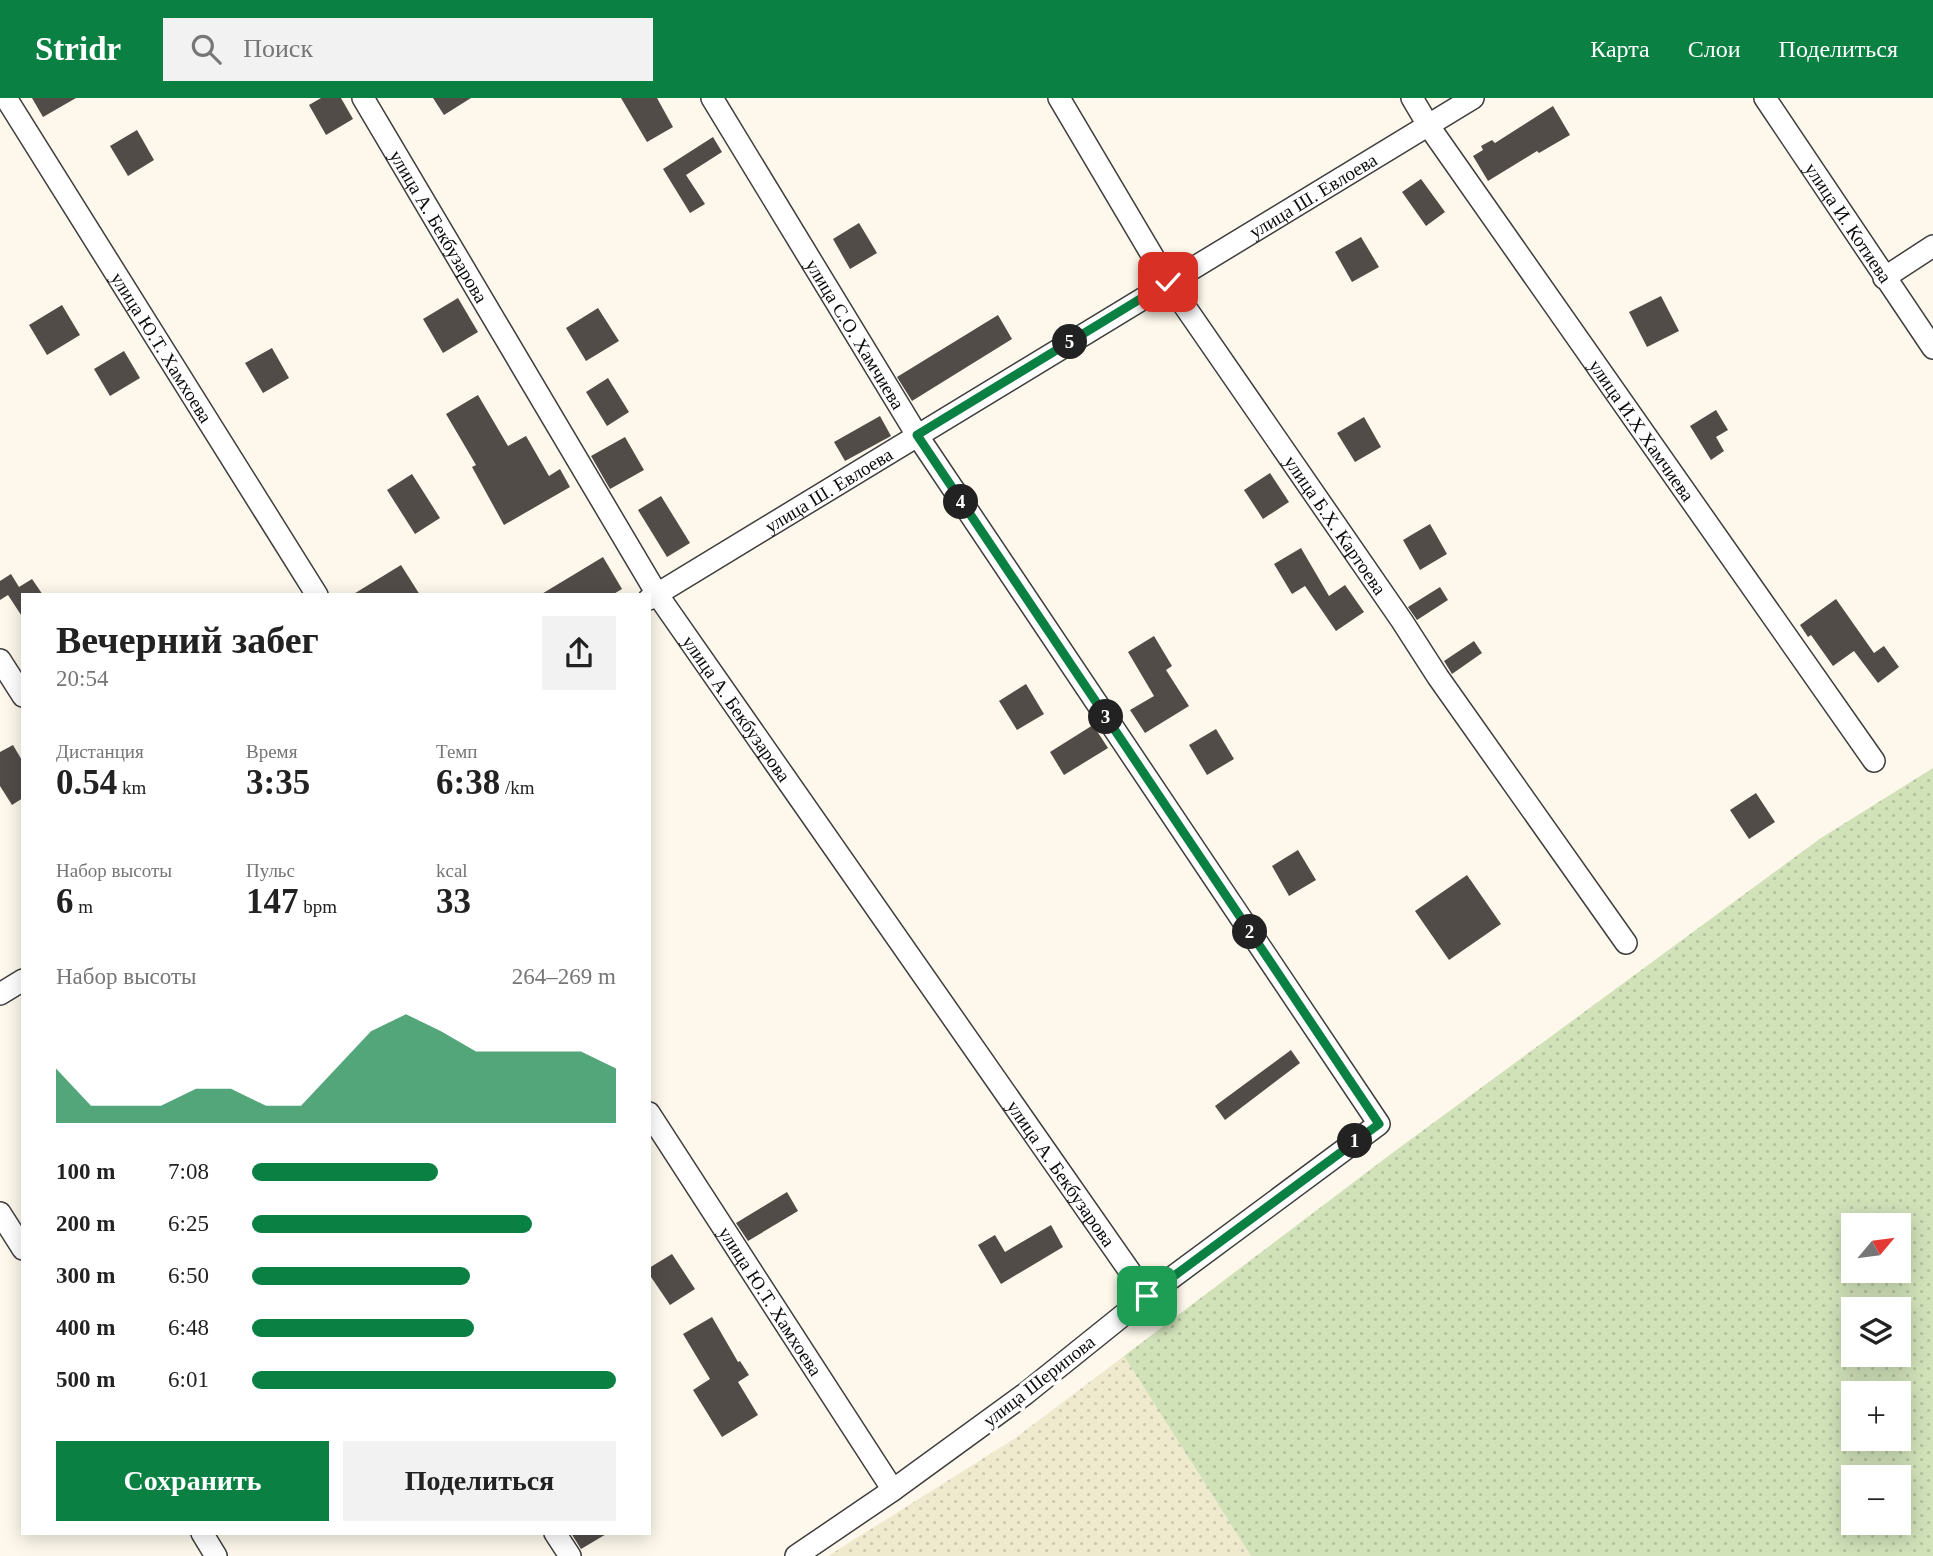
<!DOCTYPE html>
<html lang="ru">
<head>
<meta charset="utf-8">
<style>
	body { margin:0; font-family:"Times New Roman",serif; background:#f2f2f2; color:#222; height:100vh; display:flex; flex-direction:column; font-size:26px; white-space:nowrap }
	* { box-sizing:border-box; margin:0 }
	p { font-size:23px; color:#767676 }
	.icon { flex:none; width:38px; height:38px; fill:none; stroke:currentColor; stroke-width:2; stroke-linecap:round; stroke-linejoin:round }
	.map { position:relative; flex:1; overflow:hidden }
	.drawer { position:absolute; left:21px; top:495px; width:630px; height:942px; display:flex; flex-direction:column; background:#fff; border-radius:0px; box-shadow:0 4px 18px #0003 }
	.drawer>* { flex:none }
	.needle { width:46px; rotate:61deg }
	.buttons { position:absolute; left:1841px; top:1115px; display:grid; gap:14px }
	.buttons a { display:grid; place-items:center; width:70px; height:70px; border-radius:0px; background:#fff; box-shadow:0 4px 18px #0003; font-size:35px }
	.pin { position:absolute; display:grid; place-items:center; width:60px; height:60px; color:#fff; margin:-30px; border-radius:14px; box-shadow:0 4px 10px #0006 }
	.km { position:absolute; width:35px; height:35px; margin:-18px; border-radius:50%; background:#222; color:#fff; font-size:19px; line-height:35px; text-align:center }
	.round { display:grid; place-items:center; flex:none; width:74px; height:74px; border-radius:0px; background:#f2f2f2 }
	.headline { display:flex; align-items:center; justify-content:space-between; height:119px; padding:0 35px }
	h1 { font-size:38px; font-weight:800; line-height:52px }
	.stats { display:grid; grid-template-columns:repeat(3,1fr); gap:10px; height:119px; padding:7px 35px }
	.stats div { display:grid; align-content:center }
	.stats b { font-size:35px; font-weight:800 }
	.stats small { font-size:19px; font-weight:400 }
	.stats p { font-size:19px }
	.chart { height:196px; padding:14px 35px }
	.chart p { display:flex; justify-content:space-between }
	.chart svg { width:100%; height:126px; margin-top:7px; fill:#0b8043; opacity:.7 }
	.button { display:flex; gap:14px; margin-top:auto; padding:14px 35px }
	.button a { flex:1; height:80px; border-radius:0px; background:#0b8043; color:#fff; font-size:28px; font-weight:800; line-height:80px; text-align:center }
	.button a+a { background:#f2f2f2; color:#222 }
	ul { padding:0 35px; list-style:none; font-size:23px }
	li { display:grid; grid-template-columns:112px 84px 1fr; align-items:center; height:52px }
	li i { height:18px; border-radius:9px; background:#0b8043 }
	header { display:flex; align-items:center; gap:42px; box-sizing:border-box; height:98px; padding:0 35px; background:#0b8043; color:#fff }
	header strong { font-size:33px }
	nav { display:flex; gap:38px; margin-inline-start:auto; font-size:24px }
	.search { width:490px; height:63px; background:#f2f2f2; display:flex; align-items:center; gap:18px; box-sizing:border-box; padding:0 24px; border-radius:0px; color:#767676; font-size:26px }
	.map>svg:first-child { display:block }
</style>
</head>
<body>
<header>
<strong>Stridr</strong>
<div class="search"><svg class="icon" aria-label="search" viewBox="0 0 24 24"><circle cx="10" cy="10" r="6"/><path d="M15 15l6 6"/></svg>Поиск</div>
<nav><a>Карта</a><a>Слои</a><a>Поделиться</a></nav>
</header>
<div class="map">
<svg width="1933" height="1458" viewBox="0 0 1933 1458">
	<defs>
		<pattern id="farmland-dots" width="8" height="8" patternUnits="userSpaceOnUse" patternTransform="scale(1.75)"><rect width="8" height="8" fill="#efeace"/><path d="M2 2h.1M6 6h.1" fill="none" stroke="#ccc7b0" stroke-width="1.8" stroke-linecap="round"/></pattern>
		<pattern id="grass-dots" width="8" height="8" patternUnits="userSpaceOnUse" patternTransform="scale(1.75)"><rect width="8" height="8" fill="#d1e2b9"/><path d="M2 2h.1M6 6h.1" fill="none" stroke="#b2c19e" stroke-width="1.8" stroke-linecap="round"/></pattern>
	</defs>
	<rect width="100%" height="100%" fill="#fdf8eb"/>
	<path fill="url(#farmland-dots)" d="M 1124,1258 L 1251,1458 L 828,1458 L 1014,1341 Z"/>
	<path fill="url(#grass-dots)" fill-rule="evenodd" d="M 1933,670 L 1933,1458 L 1251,1458 L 1124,1258 L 1395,1053 L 1821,740 ZM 1853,1127 L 1899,1127 L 1899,1172 L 1853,1172 ZM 1853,1211 L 1899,1211 L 1899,1256 L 1853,1256 ZM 1853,1295 L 1899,1295 L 1899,1340 L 1853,1340 ZM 1853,1379 L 1899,1379 L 1899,1424 L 1853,1424 Z"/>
	<g fill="#524c49">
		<path d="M 32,0 L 76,0 L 43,19 Z"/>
		<path d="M 321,0 L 341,0 L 353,21 L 326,37 L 309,7 Z"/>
		<path d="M 433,0 L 471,0 L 444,17 Z"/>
		<path d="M 621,0 L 657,0 L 673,29 L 647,44 Z"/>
		<path d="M 1553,8 L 1570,37 L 1539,55 L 1537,53 L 1488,83 L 1473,58 L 1483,52 L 1481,48 L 1492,42 L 1495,45 Z"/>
		<path d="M 137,32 L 154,62 L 128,78 L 110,48 Z"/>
		<path d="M 713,39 L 722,54 L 686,77 L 705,106 L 690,115 L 663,71 Z"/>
		<path d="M 1421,81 L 1445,114 L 1426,128 L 1402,94 Z"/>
		<path d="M 859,125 L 877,155 L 850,171 L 833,141 Z"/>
		<path d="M 1361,139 L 1379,169 L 1352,184 L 1335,154 Z"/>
		<path d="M 1661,198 L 1679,233 L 1647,249 L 1629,214 Z"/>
		<path d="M 458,200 L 478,234 L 443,255 L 423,221 Z"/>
		<path d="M 62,207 L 80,237 L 47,257 L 29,227 Z"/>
		<path d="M 598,210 L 619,243 L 586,263 L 566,230 Z"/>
		<path d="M 998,217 L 1012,241 L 912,303 L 897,279 Z"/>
		<path d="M 272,250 L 289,280 L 263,295 L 245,265 Z"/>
		<path d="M 124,253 L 140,280 L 110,298 L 94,271 Z"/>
		<path d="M 608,280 L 629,314 L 607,328 L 586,294 Z"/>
		<path d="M 478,297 L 508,348 L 526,338 L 549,378 L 560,371 L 570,389 L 504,427 L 472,369 L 476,367 L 446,316 Z"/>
		<path d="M 1716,312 L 1728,332 L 1716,339 L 1724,353 L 1711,362 L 1690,328 Z"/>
		<path d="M 880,318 L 891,338 L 845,363 L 834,344 Z"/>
		<path d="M 1364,319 L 1381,349 L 1355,364 L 1337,335 Z"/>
		<path d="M 625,339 L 644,372 L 610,391 L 591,358 Z"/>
		<path d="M 1270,375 L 1289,404 L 1263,421 L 1244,392 Z"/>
		<path d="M 412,376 L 440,420 L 415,436 L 387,392 Z"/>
		<path d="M 661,398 L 690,445 L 667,459 L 638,412 Z"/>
		<path d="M 1430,426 L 1447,456 L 1420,472 L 1403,442 Z"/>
		<path d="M 1301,450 L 1329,498 L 1345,487 L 1364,514 L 1336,533 L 1305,488 L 1292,496 L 1274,466 Z"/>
		<path d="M 603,459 L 622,491 L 612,497 L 540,497 Z"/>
		<path d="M 401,467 L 420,497 L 352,497 Z"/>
		<path d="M 11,476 L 19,489 L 32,481 L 43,497 L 23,497 L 23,520 L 8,497 L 0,502 L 0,483 Z"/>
		<path d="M 1440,489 L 1448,502 L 1417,522 L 1408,509 Z"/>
		<path d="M 1836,501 L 1874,555 L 1884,548 L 1899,569 L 1878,585 L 1854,553 L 1833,568 L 1811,537 L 1808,539 L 1800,527 Z"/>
		<path d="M 1154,538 L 1172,568 L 1166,572 L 1189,608 L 1145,635 L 1130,612 L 1154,598 L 1128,554 Z"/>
		<path d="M 1474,543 L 1482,555 L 1452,576 L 1444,563 Z"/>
		<path d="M 1026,586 L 1044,616 L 1017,632 L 999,603 Z"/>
		<path d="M 1093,627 L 1108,650 L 1064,677 L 1050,654 Z"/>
		<path d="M 1216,631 L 1234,661 L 1207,677 L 1189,647 Z"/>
		<path d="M 13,647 L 23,664 L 23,700 L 12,707 L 0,688 L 0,654 Z"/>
		<path d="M 1756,695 L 1775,724 L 1749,741 L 1730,712 Z"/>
		<path d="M 1298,752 L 1316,782 L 1289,798 L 1272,768 Z"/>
		<path d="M 1467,777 L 1501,826 L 1449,862 L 1415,813 Z"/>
		<path d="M 1291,952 L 1300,965 L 1225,1022 L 1215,1008 Z"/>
		<path d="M 787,1094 L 798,1113 L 748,1143 L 736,1125 Z"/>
		<path d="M 1051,1127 L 1063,1149 L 1001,1186 L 978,1147 L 995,1137 L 1005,1154 Z"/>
		<path d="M 672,1156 L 695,1191 L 670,1207 L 649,1176 L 649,1170 Z"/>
		<path d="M 712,1219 L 738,1264 L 740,1263 L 749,1277 L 738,1284 L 758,1317 L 722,1339 L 693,1292 L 710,1281 L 683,1236 Z"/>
		<path d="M 571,1435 L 608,1435 L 581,1451 Z"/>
	</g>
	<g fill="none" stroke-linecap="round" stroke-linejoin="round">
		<g stroke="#3e3e3e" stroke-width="24">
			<g id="minor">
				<path id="s1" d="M 6,0 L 317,497"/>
				<path id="s2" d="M 363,0 L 657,496 L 1147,1198"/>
				<path id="s3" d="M 712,0 L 917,337 L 1379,1026 L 1147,1198 L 1025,1296 L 893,1392 L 796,1458"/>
				<path id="s4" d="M 1059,0 L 1168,184 L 1402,523 L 1438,579 L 1626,845"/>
				<path id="s5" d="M 1412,0 L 1428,27 L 1874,663"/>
				<path id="s6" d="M 1765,0 L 1933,250"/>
				<path d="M 1884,180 L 1933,148"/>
				<path id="s7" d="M 649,501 L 1473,0"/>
				<path d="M 0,562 L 23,598"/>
				<path d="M 0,896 L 23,882"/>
				<path id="s8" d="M 649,1015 L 893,1392"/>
				<path d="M 0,1115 L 23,1151"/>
				<path d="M 202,1435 L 216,1458"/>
				<path d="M 555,1435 L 570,1458"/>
			</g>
		</g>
		<use href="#minor" stroke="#fff" stroke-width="21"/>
	</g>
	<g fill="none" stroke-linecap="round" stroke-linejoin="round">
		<g stroke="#fff" stroke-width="14">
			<path id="route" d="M 1147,1198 L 1379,1026 L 917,337 L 1168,184"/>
		</g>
		<use href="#route" stroke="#0b8043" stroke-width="9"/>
	</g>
	<g text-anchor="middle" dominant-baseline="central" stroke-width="7" stroke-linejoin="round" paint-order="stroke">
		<g font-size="19" fill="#0b0b0b" stroke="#fff">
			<text stroke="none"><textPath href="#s7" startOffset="777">улица Ш. Евлоева</textPath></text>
			<text stroke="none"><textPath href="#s6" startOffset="150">улица И. Котиева</textPath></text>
			<text stroke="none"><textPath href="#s2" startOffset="149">улица А. Бекбузарова</textPath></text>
			<text stroke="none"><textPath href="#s3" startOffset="276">улица С.О. Хамчиева</textPath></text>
			<text stroke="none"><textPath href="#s1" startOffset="294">улица Ю.Т. Хамхоева</textPath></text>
			<text stroke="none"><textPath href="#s5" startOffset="404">улица И.Х Хамчиева</textPath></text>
			<text stroke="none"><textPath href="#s7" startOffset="210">улица Ш. Евлоева</textPath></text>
			<text stroke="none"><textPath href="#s4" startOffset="509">улица Б.Х. Картоева</textPath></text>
			<text stroke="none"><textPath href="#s2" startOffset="716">улица А. Бекбузарова</textPath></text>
			<text stroke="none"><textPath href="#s2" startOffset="1283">улица А. Бекбузарова</textPath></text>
			<text stroke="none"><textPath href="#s8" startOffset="224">улица Ю.Т. Хамхоева</textPath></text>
			<text transform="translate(1039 1283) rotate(-38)">улица Шерипова</text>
		</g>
	</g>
</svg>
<div class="buttons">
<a><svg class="needle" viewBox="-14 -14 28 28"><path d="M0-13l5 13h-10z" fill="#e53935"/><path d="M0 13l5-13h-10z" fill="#767676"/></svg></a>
<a><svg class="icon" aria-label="layers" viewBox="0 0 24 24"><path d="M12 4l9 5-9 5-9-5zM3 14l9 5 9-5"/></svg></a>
<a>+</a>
<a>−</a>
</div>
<div class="pin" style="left:1147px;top:1198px;background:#1e9e55"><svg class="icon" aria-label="arrive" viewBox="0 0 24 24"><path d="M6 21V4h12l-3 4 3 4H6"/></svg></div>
<div class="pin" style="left:1168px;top:184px;background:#d93025"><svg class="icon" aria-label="check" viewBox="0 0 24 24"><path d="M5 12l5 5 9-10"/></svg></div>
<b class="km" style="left:1355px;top:1043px">1</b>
<b class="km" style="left:1250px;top:834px">2</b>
<b class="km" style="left:1106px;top:619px">3</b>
<b class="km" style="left:961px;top:404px">4</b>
<b class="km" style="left:1070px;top:244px">5</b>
<section class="drawer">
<div class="headline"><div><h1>Вечерний забег</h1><p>20:54</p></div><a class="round"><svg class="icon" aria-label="share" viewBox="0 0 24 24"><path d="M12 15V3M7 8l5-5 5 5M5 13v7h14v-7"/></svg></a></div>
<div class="stats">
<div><p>Дистанция</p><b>0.54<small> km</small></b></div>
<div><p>Время</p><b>3:35</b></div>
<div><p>Темп</p><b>6:38<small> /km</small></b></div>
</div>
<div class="stats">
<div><p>Набор высоты</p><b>6<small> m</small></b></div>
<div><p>Пульс</p><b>147<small> bpm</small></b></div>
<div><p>kcal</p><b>33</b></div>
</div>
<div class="chart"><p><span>Набор высоты</span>264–269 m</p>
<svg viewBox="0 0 160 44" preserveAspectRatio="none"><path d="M0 44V25L10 38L20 38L30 38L40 32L50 32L60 38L70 38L80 25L90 12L100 6L110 12L120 19L130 19L140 19L150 19L160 25V44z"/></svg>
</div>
<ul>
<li><b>100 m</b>7:08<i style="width:51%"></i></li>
<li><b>200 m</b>6:25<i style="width:77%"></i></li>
<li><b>300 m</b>6:50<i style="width:60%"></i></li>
<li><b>400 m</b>6:48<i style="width:61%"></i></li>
<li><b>500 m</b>6:01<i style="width:100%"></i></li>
</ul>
<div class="button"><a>Сохранить</a><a>Поделиться</a></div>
</section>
</div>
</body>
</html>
